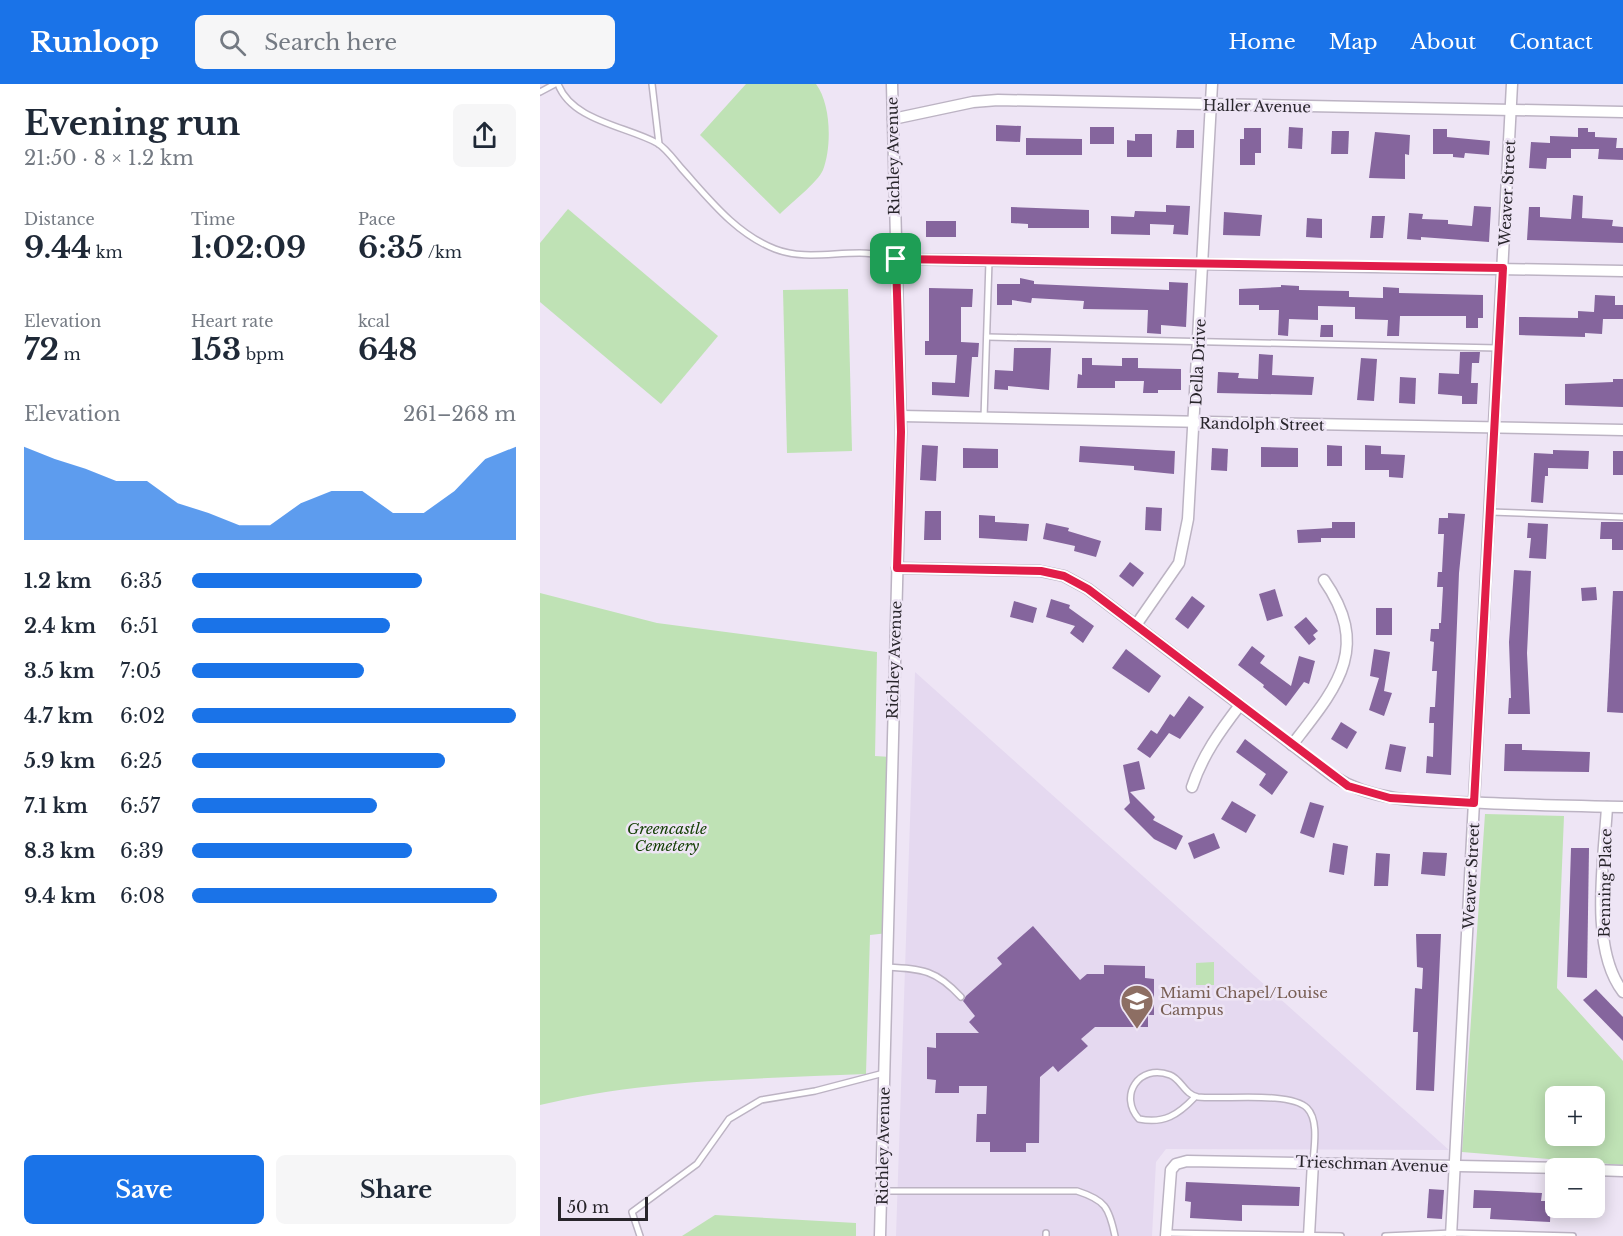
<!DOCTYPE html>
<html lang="en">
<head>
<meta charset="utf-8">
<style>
	body { margin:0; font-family:"Libre Baskerville",serif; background:#f6f6f7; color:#1f2937; height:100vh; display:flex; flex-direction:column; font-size:22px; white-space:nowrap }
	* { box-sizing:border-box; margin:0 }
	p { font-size:20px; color:#747a83 }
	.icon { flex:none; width:33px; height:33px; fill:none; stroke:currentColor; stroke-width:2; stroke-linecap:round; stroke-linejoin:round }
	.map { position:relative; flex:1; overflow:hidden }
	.drawer { display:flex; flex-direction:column; background:#fff; width:540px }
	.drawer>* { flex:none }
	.buttons { position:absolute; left:1005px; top:1002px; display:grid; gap:12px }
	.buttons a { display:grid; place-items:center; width:60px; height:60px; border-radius:9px; background:#fff; box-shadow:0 3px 15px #0003; font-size:30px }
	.scale { position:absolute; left:18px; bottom:15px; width:90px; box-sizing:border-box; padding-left:6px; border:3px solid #28252b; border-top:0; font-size:16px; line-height:21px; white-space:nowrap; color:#28252b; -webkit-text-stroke:4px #eee5f5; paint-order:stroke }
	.pin { position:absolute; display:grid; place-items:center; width:51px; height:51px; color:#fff; margin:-26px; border-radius:12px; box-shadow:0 3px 9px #0006 }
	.round { display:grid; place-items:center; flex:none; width:63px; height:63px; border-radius:9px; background:#f6f6f7 }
	.summary { display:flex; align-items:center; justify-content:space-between; height:102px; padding:0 24px }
	h1 { font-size:33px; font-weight:700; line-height:45px }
	.stats { display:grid; grid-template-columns:repeat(3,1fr); gap:9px; height:102px; padding:6px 24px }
	.stats div { display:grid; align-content:center }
	.stats b { font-size:30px; font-weight:700 }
	.stats small { font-size:16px; font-weight:400 }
	.stats p { font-size:16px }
	.chart { height:168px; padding:12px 24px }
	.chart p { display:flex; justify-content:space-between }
	.chart svg { width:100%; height:108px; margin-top:6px; fill:#1a73e8; opacity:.7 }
	.cta { display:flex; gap:12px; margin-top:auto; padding:12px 24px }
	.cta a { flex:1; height:69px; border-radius:9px; background:#1a73e8; color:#fff; font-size:24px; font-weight:700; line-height:69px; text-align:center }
	.cta a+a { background:#f6f6f7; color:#1f2937 }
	ul { padding:0 24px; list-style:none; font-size:20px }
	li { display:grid; grid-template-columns:96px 72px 1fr; align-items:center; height:45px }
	li i { height:15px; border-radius:8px; background:#1a73e8 }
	header { display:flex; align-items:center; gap:36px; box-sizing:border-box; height:84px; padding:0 30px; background:#1a73e8; color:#fff }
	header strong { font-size:28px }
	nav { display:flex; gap:33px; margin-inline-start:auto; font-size:21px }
	.search { width:420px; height:54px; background:#f6f6f7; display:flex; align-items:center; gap:15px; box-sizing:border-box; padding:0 21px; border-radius:9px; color:#747a83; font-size:22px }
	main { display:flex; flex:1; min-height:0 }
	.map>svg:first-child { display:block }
</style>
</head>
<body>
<header>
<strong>Runloop</strong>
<div class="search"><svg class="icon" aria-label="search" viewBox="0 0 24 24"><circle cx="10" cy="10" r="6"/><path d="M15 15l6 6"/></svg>Search here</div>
<nav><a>Home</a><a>Map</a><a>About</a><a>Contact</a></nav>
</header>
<main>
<section class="drawer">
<div class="summary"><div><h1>Evening run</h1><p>21:50 · 8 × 1.2 km</p></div><a class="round"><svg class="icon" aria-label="share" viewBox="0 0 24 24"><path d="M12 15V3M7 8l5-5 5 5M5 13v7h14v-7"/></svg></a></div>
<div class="stats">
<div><p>Distance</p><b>9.44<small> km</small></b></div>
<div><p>Time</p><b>1:02:09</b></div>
<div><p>Pace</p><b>6:35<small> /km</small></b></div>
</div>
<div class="stats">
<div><p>Elevation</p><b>72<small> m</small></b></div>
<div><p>Heart rate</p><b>153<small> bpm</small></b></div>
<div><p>kcal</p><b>648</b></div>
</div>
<div class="chart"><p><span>Elevation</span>261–268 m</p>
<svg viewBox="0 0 160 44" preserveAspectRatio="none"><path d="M0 44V6L10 11L20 15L30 20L40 20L50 29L60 33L70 38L80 38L90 29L100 24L110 24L120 33L130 33L140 24L150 11L160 6V44z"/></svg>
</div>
<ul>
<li><b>1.2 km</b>6:35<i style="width:71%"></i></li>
<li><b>2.4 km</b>6:51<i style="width:61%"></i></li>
<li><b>3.5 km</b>7:05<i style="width:53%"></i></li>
<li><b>4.7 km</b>6:02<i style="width:100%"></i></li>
<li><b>5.9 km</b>6:25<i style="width:78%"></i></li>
<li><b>7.1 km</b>6:57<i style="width:57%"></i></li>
<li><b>8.3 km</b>6:39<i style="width:68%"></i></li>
<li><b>9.4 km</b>6:08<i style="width:94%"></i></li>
</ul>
<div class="cta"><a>Save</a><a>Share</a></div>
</section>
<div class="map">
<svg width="1083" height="1152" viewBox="0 0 1083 1152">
	<rect width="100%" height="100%" fill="#eee5f5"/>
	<path fill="#e5d9f0" d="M 375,588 L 909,1066 L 626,1065 L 616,1078 L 612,1152 L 356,1152 Z"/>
	<g fill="#bfe2b5" fill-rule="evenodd">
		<path d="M 206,0 L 276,0 C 291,20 292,62 283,86 C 278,98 250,120 240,130 L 160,51 Z"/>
		<path d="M 28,125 L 178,252 L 121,320 L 0,218 L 0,159 Z"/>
		<path d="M 308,205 L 312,367 L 247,369 L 243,206 Z"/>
		<path d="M 0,509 L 117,539 L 337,568 L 335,672 L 351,673 L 348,849 L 330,851 L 326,990 C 217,995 106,995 0,1021 Z"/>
		<path d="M 945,730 L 1024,732 L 1017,904 L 1083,977 L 1083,1081 L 922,1068 ZM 1016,1012 L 1054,1012 L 1054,1052 L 1016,1052 Z"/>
		<path d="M 674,878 L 674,901 L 656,901 L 656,879 Z"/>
		<path d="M 175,1131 L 316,1139 L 316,1152 L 142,1152 Z"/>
	</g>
	<g fill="#85659d">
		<path d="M 456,41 L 481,42 L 480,58 L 456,57 Z"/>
		<rect x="550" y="43" width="24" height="17"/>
		<path d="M 749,43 L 763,44 L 762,65 L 748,64 Z"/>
		<path d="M 704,44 L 721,44 L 721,69 L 715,69 L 715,81 L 700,81 L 700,55 L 704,55 Z"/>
		<path d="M 1038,44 L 1048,44 L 1048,48 L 1055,48 L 1055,53 L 1077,54 L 1076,64 L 1083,64 L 1083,76 L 1058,75 L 1059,65 L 1031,65 L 1031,74 L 1007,74 L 1006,85 L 989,84 L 991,58 L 1010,59 L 1010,52 L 1038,53 Z"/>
		<path d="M 893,45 L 907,45 L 907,53 L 950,57 L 949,71 L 925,69 L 924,74 L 913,73 L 913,70 L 893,70 Z"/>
		<path d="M 637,46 L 654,46 L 654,64 L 636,64 Z"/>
		<path d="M 792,47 L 809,47 L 808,70 L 791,70 Z"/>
		<path d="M 835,48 L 870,51 L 869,71 L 865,70 L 865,95 L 829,94 Z"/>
		<path d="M 595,50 L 612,50 L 612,73 L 587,73 L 587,56 L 595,57 Z"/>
		<path d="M 486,54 L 542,55 L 542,71 L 486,71 Z"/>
		<path d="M 1033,111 L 1043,112 L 1042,134 L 1073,136 L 1072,142 L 1083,143 L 1083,159 L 987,156 L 989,123 L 1000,123 L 1000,133 L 1031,135 Z"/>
		<path d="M 626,121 L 650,122 L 648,151 L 633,150 L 634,141 L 610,140 L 610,151 L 571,150 L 571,132 L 594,133 L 595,127 L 626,128 Z"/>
		<path d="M 934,122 L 951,123 L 949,158 L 881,153 L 881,156 L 867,155 L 869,129 L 883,130 L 882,135 L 908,136 L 908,140 L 932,142 Z"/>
		<path d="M 471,123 L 549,126 L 549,144 L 488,144 L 488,140 L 471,139 Z"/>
		<path d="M 684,128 L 722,131 L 720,152 L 683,151 Z"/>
		<path d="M 832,132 L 845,132 L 843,154 L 830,154 Z"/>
		<path d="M 767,134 L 782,135 L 782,154 L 766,153 Z"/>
		<rect x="386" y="137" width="30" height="16"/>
		<path d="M 480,194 L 494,197 L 494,200 L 629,206 L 629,198 L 648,199 L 646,243 L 621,241 L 621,250 L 607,249 L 608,226 L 543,225 L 544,217 L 492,214 L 491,219 L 472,216 L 472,221 L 457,221 L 457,200 L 480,200 Z"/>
		<path d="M 741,201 L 759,202 L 759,206 L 809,207 L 809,213 L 843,214 L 843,203 L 859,204 L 859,209 L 943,211 L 943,234 L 938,234 L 938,244 L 926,244 L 926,232 L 860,232 L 859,252 L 847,252 L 848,236 L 815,235 L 815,223 L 778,222 L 778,236 L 749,235 L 748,252 L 738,251 L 739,226 L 719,226 L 719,221 L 699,221 L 699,205 L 741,203 Z"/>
		<path d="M 389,204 L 433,205 L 432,223 L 421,223 L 421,258 L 439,259 L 438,273 L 432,273 L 429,313 L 392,311 L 392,298 L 415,299 L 417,271 L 385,271 L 385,257 L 389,257 Z"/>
		<path d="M 1055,211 L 1075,212 L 1075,221 L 1083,221 L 1083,235 L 1063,235 L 1062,250 L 1045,249 L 1045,253 L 979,251 L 979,233 L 1038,234 L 1038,227 L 1054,228 Z"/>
		<path d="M 781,241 L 793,241 L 793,253 L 780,253 Z"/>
		<path d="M 474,264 L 511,264 L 509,306 L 468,302 L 468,306 L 454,305 L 455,286 L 473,287 Z"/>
		<path d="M 920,268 L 940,268 L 939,279 L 932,279 L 931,299 L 938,299 L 937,320 L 922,320 L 922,312 L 898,310 L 899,289 L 919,290 Z"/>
		<path d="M 719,270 L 733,271 L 732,291 L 774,293 L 772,311 L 677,309 L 678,288 L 699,289 L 698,294 L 718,295 Z"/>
		<path d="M 542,274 L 552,274 L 552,281 L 582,282 L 582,274 L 598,274 L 598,284 L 641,285 L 641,306 L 618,306 L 618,309 L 603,309 L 604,297 L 575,297 L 575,304 L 537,304 L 538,290 L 542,291 Z"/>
		<path d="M 821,274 L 837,275 L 834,317 L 817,316 Z"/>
		<path d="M 860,293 L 876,294 L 875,320 L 859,319 Z"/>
		<path d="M 1073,295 L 1083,295 L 1083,323 L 1025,321 L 1025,300 L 1073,298 Z"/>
		<path d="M 382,361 L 398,362 L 396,397 L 380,396 Z"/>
		<path d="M 787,361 L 802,362 L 802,382 L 787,382 Z"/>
		<path d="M 825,361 L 841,362 L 841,370 L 865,371 L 863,394 L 849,393 L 849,386 L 825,386 Z"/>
		<path d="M 540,362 L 635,367 L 634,390 L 594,386 L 594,382 L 539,378 Z"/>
		<path d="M 721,363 L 758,364 L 758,383 L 721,383 Z"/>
		<path d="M 423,364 L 458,365 L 458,384 L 423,384 Z"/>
		<path d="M 672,364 L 688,365 L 687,387 L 671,386 Z"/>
		<path d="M 1013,366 L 1049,367 L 1048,385 L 1008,384 L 1008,392 L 1005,392 L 1003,419 L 991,418 L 994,369 L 1013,370 Z"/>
		<rect x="1073" y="367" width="10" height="24"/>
		<path d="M 606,423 L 622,424 L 621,447 L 605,446 Z"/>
		<path d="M 385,427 L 401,427 L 401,456 L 384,456 Z"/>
		<path d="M 908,429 L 925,430 L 919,489 L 911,691 L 886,689 L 887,672 L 893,673 L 894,639 L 889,639 L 890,623 L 895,623 L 897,587 L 892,587 L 894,558 L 890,557 L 891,545 L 899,545 L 899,539 L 901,539 L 903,503 L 897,503 L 898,488 L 902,488 L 904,450 L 898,450 L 899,434 L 908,434 Z"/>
		<path d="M 439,431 L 455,432 L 455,438 L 489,440 L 487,457 L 439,454 Z"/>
		<path d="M 792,438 L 815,438 L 815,454 L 781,454 L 781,458 L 758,459 L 757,446 L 792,444 Z"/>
		<path d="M 1061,438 L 1083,438 L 1083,466 L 1072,466 L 1072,455 L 1060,455 Z"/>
		<path d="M 506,439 L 529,444 L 528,447 L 561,457 L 556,473 L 534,467 L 535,462 L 503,455 Z"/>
		<path d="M 988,439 L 1008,440 L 1006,475 L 989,474 L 991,454 L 987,454 Z"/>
		<path d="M 590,478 L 604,489 L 593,503 L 579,492 Z"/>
		<path d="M 974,486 L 991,487 L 987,569 L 990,630 L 968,630 L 969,614 L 971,614 L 969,558 Z"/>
		<path d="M 1056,503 L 1057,516 L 1042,517 L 1041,504 Z"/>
		<path d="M 735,505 L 743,532 L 727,537 L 719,510 Z"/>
		<path d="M 1073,507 L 1083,507 L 1083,629 L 1067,628 Z"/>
		<path d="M 652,512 L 665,522 L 648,545 L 635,535 Z"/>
		<path d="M 511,515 L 530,521 L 529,524 L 554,542 L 543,559 L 530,549 L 535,542 L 506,533 Z"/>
		<path d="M 474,517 L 497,524 L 493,539 L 470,533 Z"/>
		<rect x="836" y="524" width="16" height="27"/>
		<path d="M 766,533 L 778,547 L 773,551 L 776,555 L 769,561 L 754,543 Z"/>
		<path d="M 712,562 L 725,572 L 720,579 L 751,602 L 759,572 L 775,577 L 769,600 L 764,598 L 746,622 L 723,603 L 724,601 L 698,581 Z"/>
		<path d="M 586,565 L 621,592 L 609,609 L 572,584 Z"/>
		<path d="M 834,565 L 850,568 L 844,607 L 852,609 L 844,632 L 829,626 L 839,594 L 830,592 Z"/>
		<path d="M 649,612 L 664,623 L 640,655 L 629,649 L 610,674 L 597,665 L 611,646 L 617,650 L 630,630 L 634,633 Z"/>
		<path d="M 801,638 L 817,648 L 807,665 L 791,655 Z"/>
		<path d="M 705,655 L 748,688 L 732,711 L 719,701 L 726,690 L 696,668 Z"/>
		<path d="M 850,660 L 866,663 L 861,688 L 845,685 Z"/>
		<path d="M 965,660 L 982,660 L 982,666 L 1050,668 L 1049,688 L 964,687 Z"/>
		<path d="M 599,677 L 605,705 L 590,708 L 615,733 L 613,736 L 643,752 L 636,766 L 614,755 L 584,725 L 590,719 L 583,681 Z"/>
		<path d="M 692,717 L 716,731 L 706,749 L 681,735 Z"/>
		<path d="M 770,718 L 784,722 L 774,754 L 760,749 Z"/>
		<path d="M 674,749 L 680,764 L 654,775 L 648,759 Z"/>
		<path d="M 793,759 L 808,762 L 804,791 L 789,788 Z"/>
		<path d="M 1031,764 L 1049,764 L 1047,894 L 1027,893 Z"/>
		<path d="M 883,768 L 907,769 L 905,792 L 881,790 Z"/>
		<path d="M 836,769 L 850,770 L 848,802 L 834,802 Z"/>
		<path d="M 493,842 L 540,896 L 547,890 L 564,890 L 564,881 L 605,882 L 605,894 L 614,895 L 614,931 L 608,931 L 608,943 L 555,943 L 541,955 L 548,962 L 518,988 L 513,982 L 500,993 L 499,1059 L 486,1059 L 486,1068 L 450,1068 L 450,1058 L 436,1058 L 437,1030 L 446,1030 L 447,1002 L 419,1002 L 419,1009 L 395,1009 L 396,996 L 387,995 L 387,963 L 396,964 L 396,949 L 439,949 L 429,938 L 435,932 L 423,917 L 426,912 L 462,880 L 457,874 Z"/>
		<path d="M 876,850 L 901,850 L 894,1007 L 876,1006 L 878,948 L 873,948 L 875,904 L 882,905 L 883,884 L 877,883 Z"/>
		<path d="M 1056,905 L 1083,933 L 1083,957 L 1043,916 Z"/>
		<path d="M 646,1098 L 760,1103 L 759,1122 L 702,1121 L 702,1137 L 650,1134 L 651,1118 L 645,1117 Z"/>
		<path d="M 889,1105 L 904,1106 L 902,1135 L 887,1134 Z"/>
		<path d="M 934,1106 L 1002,1109 L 1001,1117 L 1011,1117 L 1010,1138 L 950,1135 L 951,1124 L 933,1124 Z"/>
	</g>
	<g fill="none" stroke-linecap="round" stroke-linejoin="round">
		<g stroke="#bcb3c3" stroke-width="8">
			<g id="lane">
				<path d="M 18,0 C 32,37 86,42 117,59 C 126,64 135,77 142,85 C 169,115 196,150 235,165 C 273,180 317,160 356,175"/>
				<path d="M 112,0 L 119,60"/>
				<path d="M 0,8 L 15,0"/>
				<path d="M 447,253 L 958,264"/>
				<path d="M 444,334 L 449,177"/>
				<path d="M 951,428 L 1083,433"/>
				<path d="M 347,883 C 383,885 396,886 421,913"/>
				<path d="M 655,1013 C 638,1031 624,1040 599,1035 C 578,1012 599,979 630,991 C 641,995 645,1011 658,1013 C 682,1016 750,1007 767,1024 C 779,1036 774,1063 773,1078"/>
				<path d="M 341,1107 L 537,1107 C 565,1116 569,1123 575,1152"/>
				<path d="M 626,1149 L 801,1152"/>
				<path d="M 100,1152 L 92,1128 L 157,1080 L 189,1035 L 221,1016 L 275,1007 L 344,989"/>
				<path d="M 506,1152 L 506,1149"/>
				<path d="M 845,1152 L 912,1149 L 1033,1152"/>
			</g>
		</g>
		<g stroke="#bcb3c3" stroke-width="13">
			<g id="street">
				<path d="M 353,35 L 433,18 L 458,16 L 1083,28"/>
				<path d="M 356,175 L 1083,187"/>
				<path d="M 361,332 L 1083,346"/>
				<path d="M 357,484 L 500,487 L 524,492 L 548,505 L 793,692 C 838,721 893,717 945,719 C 991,721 1037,722 1083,723"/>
				<path d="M 596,541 L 639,479 L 648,435 L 672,0"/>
				<path d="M 752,661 C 796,604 832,565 784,496"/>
				<path d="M 652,703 C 662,672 680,647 700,621"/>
				<path d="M 1067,723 C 1064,776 1049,864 1083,908"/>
				<path d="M 1054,1086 L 1083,1087"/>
				<path d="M 340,1152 L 361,348 L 352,0"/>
				<path d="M 626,1152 L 631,1086 L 636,1080 L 647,1077 L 1028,1084"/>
				<path d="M 769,1152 L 773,1078"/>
				<path d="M 911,1152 L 972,0"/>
			</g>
		</g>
		<use href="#lane" stroke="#fff" stroke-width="5"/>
		<use href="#street" stroke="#fff" stroke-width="10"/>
	</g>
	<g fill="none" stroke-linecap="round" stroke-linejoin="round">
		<g stroke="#fff" stroke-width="12">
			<path id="route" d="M 356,175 L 963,184 L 934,719 L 850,714 L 808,702 L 548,505 L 524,492 L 501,487 L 357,484 L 361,348 Z"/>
		</g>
		<use href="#route" stroke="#e11d48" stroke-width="8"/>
	</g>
	<defs>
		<g id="school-pin" transform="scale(1.725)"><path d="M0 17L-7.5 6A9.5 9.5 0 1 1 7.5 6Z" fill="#8d6e63" stroke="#eee5f5"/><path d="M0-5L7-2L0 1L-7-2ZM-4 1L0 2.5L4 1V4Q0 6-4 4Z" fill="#fff"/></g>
	</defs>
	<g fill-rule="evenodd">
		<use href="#school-pin" x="597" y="917"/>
	</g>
	<g text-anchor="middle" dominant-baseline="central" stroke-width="5" stroke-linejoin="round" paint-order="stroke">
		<g font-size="15" fill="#28252b" stroke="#eee5f5">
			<text transform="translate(717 22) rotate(1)">Haller Avenue</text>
			<text transform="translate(353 72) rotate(-91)">Richley Avenue</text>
			<text transform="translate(967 109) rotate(-87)">Weaver Street</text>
			<text transform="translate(658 278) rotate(-87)">Della Drive</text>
			<text transform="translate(722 340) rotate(1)">Randolph Street</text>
			<text transform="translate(354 576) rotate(-88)">Richley Avenue</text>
			<text transform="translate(931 792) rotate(-87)">Weaver Street</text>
			<text transform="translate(1065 799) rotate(-89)">Benning Place</text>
			<text transform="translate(343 1062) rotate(-89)">Richley Avenue</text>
			<text transform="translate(832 1080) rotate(2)">Trieschman Avenue</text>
		</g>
		<g font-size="15" font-style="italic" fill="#154005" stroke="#eee5f5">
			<text x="127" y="744">Greencastle<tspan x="127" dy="17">Cemetery</tspan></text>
		</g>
		<g font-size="15" fill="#785e54" stroke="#eee5f5" text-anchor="start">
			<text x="620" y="908">Miami Chapel/Louise<tspan x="620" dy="17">Campus</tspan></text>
		</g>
	</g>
</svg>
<div class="buttons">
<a>+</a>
<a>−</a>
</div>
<div class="scale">50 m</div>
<div class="pin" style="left:356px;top:175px;background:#1e9e55"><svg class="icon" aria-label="arrive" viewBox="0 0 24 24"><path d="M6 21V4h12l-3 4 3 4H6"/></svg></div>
</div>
</main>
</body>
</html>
